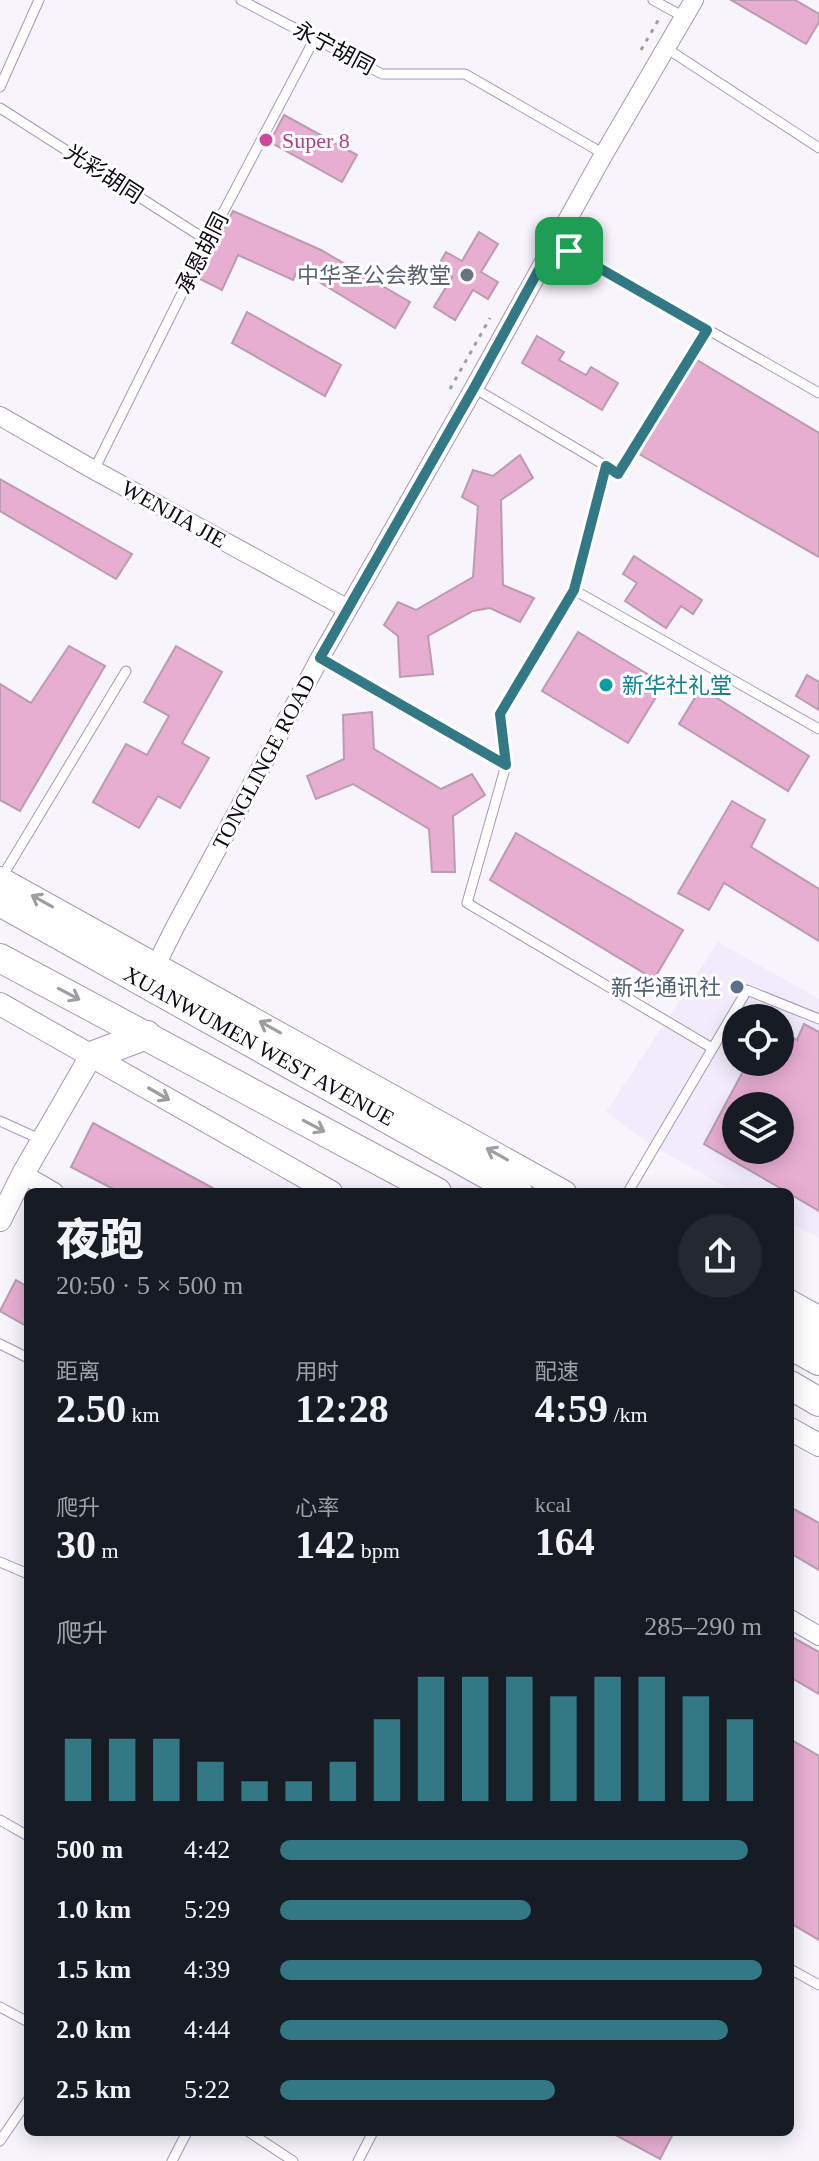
<!DOCTYPE html>
<html lang="zh">
<head>
<meta charset="utf-8">
<style>
	body { margin:0; font-family:"Times New Roman","Noto Sans SC",serif; background:#242831; color:#f1f3f6; height:100vh; display:flex; flex-direction:column; font-size:30px; white-space:nowrap }
	* { box-sizing:border-box; margin:0 }
	p { font-size:26px; color:#9ea1a6 }
	.icon { flex:none; width:44px; height:44px; fill:none; stroke:currentColor; stroke-width:2; stroke-linecap:round; stroke-linejoin:round }
	.map { position:relative; flex:1; overflow:hidden }
	.panel { position:absolute; left:24px; top:1188px; width:770px; height:948px; display:flex; flex-direction:column; background:#171b24; border-radius:12px; box-shadow:0 4px 20px #0003 }
	.panel>* { flex:none }
	.tools { position:absolute; left:722px; top:1004px; display:grid; gap:16px }
	.tools a { display:grid; place-items:center; width:72px; height:72px; border-radius:50%; background:#171b24; box-shadow:0 4px 20px #0003; font-size:40px }
	.pin { position:absolute; display:grid; place-items:center; width:68px; height:68px; color:#fff; margin:-34px; border-radius:16px; box-shadow:0 4px 12px #0006 }
	.round { display:grid; place-items:center; flex:none; width:84px; height:84px; border-radius:42px; background:#242831 }
	.headline { display:flex; align-items:center; justify-content:space-between; height:136px; padding:0 32px }
	h1 { font-size:44px; font-weight:800; line-height:60px }
	.stats { display:grid; grid-template-columns:repeat(3,1fr); gap:12px; height:136px; padding:8px 32px }
	.stats div { display:grid; align-content:center }
	.stats b { font-size:40px; font-weight:800 }
	.stats small { font-size:22px; font-weight:400 }
	.stats p { font-size:22px }
	.chart { height:224px; padding:16px 32px }
	.chart p { display:flex; justify-content:space-between }
	.chart svg { width:100%; height:144px; margin-top:8px; stroke:#327885; stroke-width:6 }
	ul { padding:0 32px; list-style:none; font-size:26px }
	li { display:grid; grid-template-columns:128px 96px 1fr; align-items:center; height:60px }
	li i { height:20px; border-radius:10px; background:#327885 }
	.map>svg:first-child { display:block }
</style>
</head>
<body>
<div class="map">
<svg width="819" height="2161" viewBox="0 0 819 2161">
	<rect width="100%" height="100%" fill="#f7f4fb"/>
	<path fill="#f2ebfb" fill-rule="evenodd" d="M 718,942 L 819,999 L 819,1238 L 790,1222 L 790,1192 L 735,1192 L 654,1147 L 606,1112 ZM 736,1018 L 780,1018 L 780,1062 L 736,1062 ZM 736,1106 L 780,1106 L 780,1150 L 736,1150 Z"/>
	<g fill="#e7aed2" stroke="#bb9baf" stroke-width="2" fill-rule="evenodd">
		<path d="M 731,0 L 795,0 L 819,14 L 819,22 L 806,44 Z"/>
		<path d="M 284,115 L 357,155 L 342,182 L 270,142 Z"/>
		<path d="M 233,211 L 321,250 L 410,302 L 395,328 L 298,269 L 293,280 L 238,255 L 222,290 L 198,278 Z"/>
		<path d="M 479,232 L 498,244 L 481,272 L 498,282 L 488,299 L 473,290 L 455,320 L 434,307 L 452,277 L 437,268 L 446,252 L 462,261 Z"/>
		<path d="M 247,312 L 341,365 L 325,396 L 232,343 Z"/>
		<path d="M 537,336 L 564,352 L 559,360 L 586,375 L 591,367 L 618,383 L 602,410 L 522,363 Z"/>
		<path d="M 697,360 L 819,433 L 819,557 L 639,454 Z"/>
		<path d="M 520,455 L 533,478 L 501,500 L 503,585 L 534,598 L 520,622 L 490,608 L 473,611 L 428,636 L 433,674 L 400,677 L 398,636 L 384,625 L 398,602 L 416,610 L 473,577 L 478,506 L 462,497 L 473,470 L 493,476 Z"/>
		<path d="M 0,479 L 132,554 L 116,579 L 0,511 Z"/>
		<path d="M 634,556 L 702,600 L 693,614 L 681,606 L 666,628 L 625,601 L 637,583 L 623,574 Z"/>
		<path d="M 578,632 L 664,684 L 628,743 L 542,691 Z"/>
		<path d="M 69,646 L 105,666 L 20,811 L 0,800 L 0,684 L 31,703 Z"/>
		<path d="M 176,646 L 222,672 L 182,743 L 209,758 L 180,808 L 158,796 L 139,828 L 93,802 L 126,744 L 147,755 L 169,716 L 144,702 Z"/>
		<path d="M 807,675 L 819,682 L 819,710 L 796,696 Z"/>
		<path d="M 701,688 L 809,756 L 788,791 L 679,724 Z"/>
		<path d="M 372,712 L 374,749 L 441,789 L 472,774 L 485,795 L 453,816 L 455,872 L 432,872 L 429,829 L 353,784 L 316,799 L 307,776 L 344,759 L 343,715 Z"/>
		<path d="M 732,801 L 765,820 L 751,847 L 819,889 L 819,941 L 724,883 L 709,910 L 678,893 Z"/>
		<path d="M 516,833 L 683,930 L 654,979 L 490,880 Z"/>
		<path d="M 804,1024 L 819,1032 L 819,1211 L 790,1194 L 790,1192 L 787,1192 L 704,1144 L 748,1062 L 780,1062 L 780,1029 L 797,1040 ZM 736,1106 L 780,1106 L 780,1150 L 736,1150 Z"/>
		<path d="M 93,1123 L 220,1192 L 119,1192 L 71,1167 Z"/>
		<path d="M 16,1280 L 28,1287 L 28,1327 L 0,1311 Z"/>
		<path d="M 790,1507 L 819,1523 L 819,1570 L 790,1553 Z"/>
		<path d="M 790,1636 L 819,1652 L 819,1694 L 790,1677 Z"/>
		<path d="M 790,1739 L 819,1756 L 819,1940 L 790,1923 Z"/>
		<path d="M 610,2132 L 674,2132 L 660,2159 Z"/>
	</g>
	<g fill="none" stroke-linecap="round" stroke-linejoin="round">
		<g stroke="#a598b6" stroke-width="11">
			<g id="service">
				<path d="M 241,0 L 382,74 L 465,74 L 604,154"/>
				<path d="M 653,0 L 684,17"/>
				<path d="M 666,48 L 819,148"/>
				<path d="M 0,87 L 39,0"/>
				<path d="M 0,108 L 208,241"/>
				<path d="M 554,242 L 819,393"/>
				<path d="M 474,388 L 606,466 L 574,590"/>
				<path d="M 606,466 L 618,474 L 707,330"/>
				<path d="M 94,470 L 208,241 L 315,38"/>
				<path d="M 320,658 L 506,765"/>
				<path d="M 2,877 L 126,671"/>
				<path d="M 712,1048 L 467,903 L 506,765 L 500,714 L 574,590 L 819,729"/>
				<path d="M 0,1121 L 42,1140"/>
				<path d="M 628,1192 L 747,990 L 819,1019"/>
				<path d="M 0,1344 L 28,1358"/>
				<path d="M 0,1562 L 28,1574"/>
				<path d="M 0,1820 L 28,1836"/>
				<path d="M 790,1969 L 819,1985"/>
				<path d="M 0,2007 L 28,2022"/>
				<path d="M 249,2132 L 293,2161"/>
				<path d="M 0,2141 L 28,2100"/>
				<path d="M 172,2161 L 187,2132"/>
				<path d="M 358,2161 L 373,2132"/>
			</g>
		</g>
		<g stroke="#a598b6" stroke-width="20">
			<g id="minor">
				<path d="M 0,416 L 94,470 L 348,609"/>
				<path d="M 150,977 L 174,929 L 320,658 L 474,388 L 604,154 L 694,0"/>
				<path d="M 23,1174 L 54,1192"/>
				<path d="M 790,1299 L 819,1315"/>
				<path d="M 790,1619 L 819,1636"/>
			</g>
		</g>
		<g stroke="#a598b6" stroke-width="24">
			<g id="tertiary">
				<path d="M 0,878 L 565,1192"/>
				<path d="M 0,1004 L 331,1192"/>
				<path d="M 0,1220 L 23,1174 L 91,1056"/>
				<path d="M 790,1319 L 819,1336"/>
				<path d="M 790,1429 L 819,1445"/>
			</g>
		</g>
		<g stroke="#a598b6" stroke-width="30">
			<g id="primary">
				<path d="M 0,902 L 518,1192"/>
				<path d="M 0,958 L 437,1192"/>
				<path d="M 91,1056 L 147,1035"/>
				<path d="M 790,1345 L 819,1361"/>
				<path d="M 790,1385 L 819,1402"/>
			</g>
		</g>
		<g stroke="#a19da6" stroke-width="3" stroke-dasharray="4 6" stroke-linecap="butt">
			<path d="M 641,50 L 659,19"/>
			<path d="M 450,389 L 490,318"/>
		</g>
		<use href="#service" stroke="#fff" stroke-width="9"/>
		<use href="#minor" stroke="#fff" stroke-width="18"/>
		<use href="#tertiary" stroke="#fff" stroke-width="22"/>
		<use href="#primary" stroke="#fff" stroke-width="28"/>
	</g>
	<defs><path id="oneway-shaft" d="M-6 0H5M1.5-3L5.5 0L1.5 3" fill="none" stroke-width="1.6" stroke-linecap="round" stroke-linejoin="round" transform="scale(2)"/></defs>
	<g stroke="#9f9da1">
		<use href="#oneway-shaft" transform="translate(42 901) rotate(-151)"/>
		<use href="#oneway-shaft" transform="translate(69 994) rotate(28)"/>
		<use href="#oneway-shaft" transform="translate(270 1027) rotate(-151)"/>
		<use href="#oneway-shaft" transform="translate(159 1094) rotate(30)"/>
		<use href="#oneway-shaft" transform="translate(314 1126) rotate(28)"/>
		<use href="#oneway-shaft" transform="translate(497 1154) rotate(-151)"/>
	</g>
	<g fill="none" stroke-linecap="round" stroke-linejoin="round">
		<g stroke="#fff" stroke-width="16">
			<path id="route" d="M 554,242 L 707,330 L 618,474 L 606,466 L 574,590 L 500,714 L 506,765 L 320,658 L 474,388 Z"/>
		</g>
		<use href="#route" stroke="#327885" stroke-width="10"/>
	</g>
	<circle fill="#d1479c" stroke="#fff" stroke-width="3" cx="266" cy="140" r="8"/>
	<circle fill="#6b7280" stroke="#fff" stroke-width="3" cx="467" cy="275" r="8"/>
	<circle fill="#0f9aa8" stroke="#fff" stroke-width="3" cx="606" cy="685" r="8"/>
	<circle fill="#5c6f8a" stroke="#fff" stroke-width="3" cx="737" cy="987" r="8"/>
	<g text-anchor="middle" dominant-baseline="central" stroke-width="6" stroke-linejoin="round" paint-order="stroke">
		<g font-size="22" fill="#0e0914" stroke="#fff">
			<text transform="translate(334 48) rotate(28)">永宁胡同</text>
			<text transform="translate(104 174) rotate(33)">光彩胡同</text>
			<text transform="translate(202 253) rotate(-63)">承恩胡同</text>
			<text transform="translate(174 514) rotate(29)">WENJIA JIE</text>
			<text transform="translate(264 762) rotate(-62)">TONGLINGE ROAD</text>
			<text transform="translate(259 1046) rotate(29)">XUANWUMEN WEST AVENUE</text>
		</g>
		<g font-size="22" fill="#b23c85" stroke="#fff" text-anchor="start">
			<text x="282" y="140">Super 8</text>
		</g>
		<g font-size="22" fill="#5b616d" stroke="#fff" text-anchor="end">
			<text x="451" y="275">中华圣公会教堂</text>
		</g>
		<g font-size="22" fill="#0d838f" stroke="#fff" text-anchor="start">
			<text x="622" y="685">新华社礼堂</text>
		</g>
		<g font-size="22" fill="#4e5e75" stroke="#fff" text-anchor="end">
			<text x="721" y="987">新华通讯社</text>
		</g>
	</g>
</svg>
<div class="tools">
<a><svg class="icon" aria-label="locate" viewBox="0 0 24 24"><circle cx="12" cy="12" r="6"/><path d="M12 2v4M12 18v4M2 12h4M18 12h4"/></svg></a>
<a><svg class="icon" aria-label="layers" viewBox="0 0 24 24"><path d="M12 4l9 5-9 5-9-5zM3 14l9 5 9-5"/></svg></a>
</div>
<div class="pin" style="left:569px;top:251px;background:#1e9e55"><svg class="icon" aria-label="arrive" viewBox="0 0 24 24"><path d="M6 21V4h12l-3 4 3 4H6"/></svg></div>
<section class="panel">
<div class="headline"><div><h1>夜跑</h1><p>20:50 · 5 × 500 m</p></div><a class="round"><svg class="icon" aria-label="share" viewBox="0 0 24 24"><path d="M12 15V3M7 8l5-5 5 5M5 13v7h14v-7"/></svg></a></div>
<div class="stats">
<div><p>距离</p><b>2.50<small> km</small></b></div>
<div><p>用时</p><b>12:28</b></div>
<div><p>配速</p><b>4:59<small> /km</small></b></div>
</div>
<div class="stats">
<div><p>爬升</p><b>30<small> m</small></b></div>
<div><p>心率</p><b>142<small> bpm</small></b></div>
<div><p>kcal</p><b>164</b></div>
</div>
<div class="chart"><p><span>爬升</span>285–290 m</p>
<svg viewBox="0 0 160 44" preserveAspectRatio="none"><path d="M5 44V25M15 44V25M25 44V25M35 44V32M45 44V38M55 44V38M65 44V32M75 44V19M85 44V6M95 44V6M105 44V6M115 44V12M125 44V6M135 44V6M145 44V12M155 44V19"/></svg>
</div>
<ul>
<li><b>500 m</b>4:42<i style="width:97%"></i></li>
<li><b>1.0 km</b>5:29<i style="width:52%"></i></li>
<li><b>1.5 km</b>4:39<i style="width:100%"></i></li>
<li><b>2.0 km</b>4:44<i style="width:93%"></i></li>
<li><b>2.5 km</b>5:22<i style="width:57%"></i></li>
</ul>
</section>
</div>
</body>
</html>
